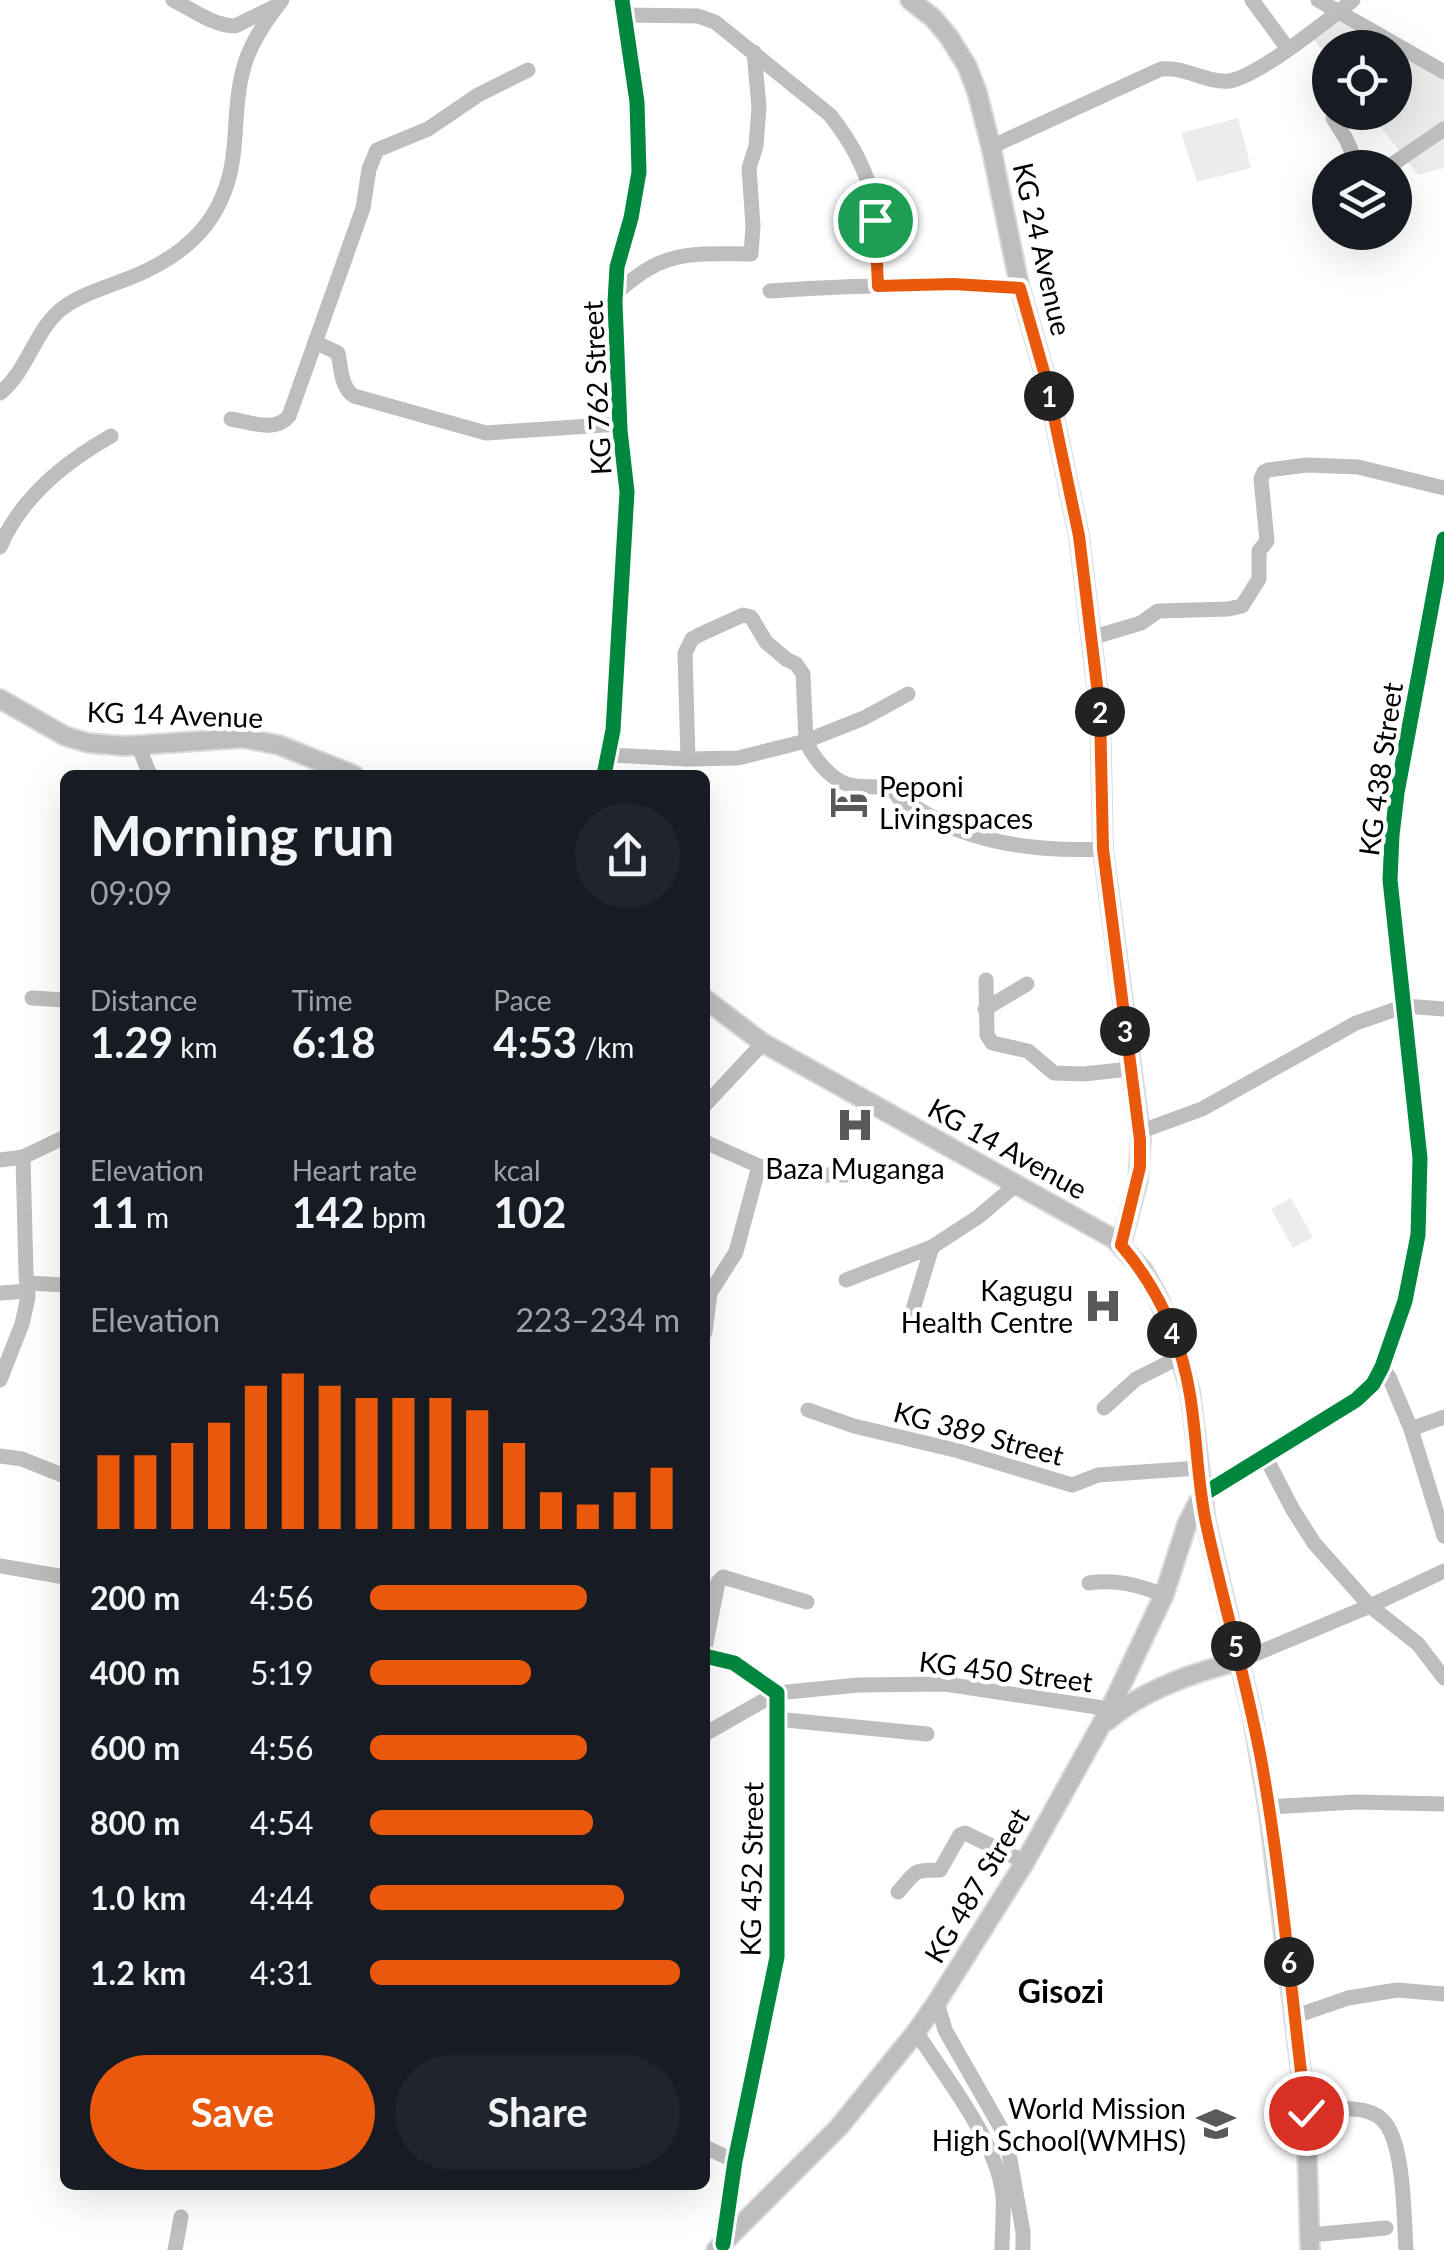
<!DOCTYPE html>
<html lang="en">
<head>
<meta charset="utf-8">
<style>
	body { margin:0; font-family:Lato,sans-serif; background:#20242c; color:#f1f3f6; height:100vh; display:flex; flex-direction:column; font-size:38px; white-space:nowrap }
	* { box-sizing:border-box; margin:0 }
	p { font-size:32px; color:#9ea1a6 }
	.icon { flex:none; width:55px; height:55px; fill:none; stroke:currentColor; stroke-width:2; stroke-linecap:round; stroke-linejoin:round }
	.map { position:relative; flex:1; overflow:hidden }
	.panel { position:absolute; left:60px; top:770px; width:650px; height:1420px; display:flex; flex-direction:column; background:#171b24; border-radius:15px; box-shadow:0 10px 40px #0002 }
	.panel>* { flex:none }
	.tools { position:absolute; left:1312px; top:30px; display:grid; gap:20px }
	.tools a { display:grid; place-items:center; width:100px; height:100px; border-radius:50%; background:#171b24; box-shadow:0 10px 40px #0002; font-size:50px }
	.pin { position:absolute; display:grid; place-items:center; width:85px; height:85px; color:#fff; margin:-42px; border:5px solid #fff; border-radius:50%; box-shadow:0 2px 10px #0007 }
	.km { position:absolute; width:50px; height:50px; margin:-25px; border-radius:50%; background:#222; color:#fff; font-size:28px; line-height:50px; text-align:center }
	.round { display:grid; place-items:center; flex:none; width:105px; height:105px; border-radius:52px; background:#20242c }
	.summary { display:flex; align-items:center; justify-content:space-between; height:170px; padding:0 30px }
	h1 { font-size:55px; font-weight:700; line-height:75px }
	.stats { display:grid; grid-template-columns:repeat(3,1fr); gap:15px; height:170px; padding:10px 30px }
	.stats div { display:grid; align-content:center }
	.stats b { font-size:42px; font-weight:700 }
	.stats small { font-size:28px; font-weight:400 }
	.stats p { font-size:28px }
	.chart { height:280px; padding:20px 30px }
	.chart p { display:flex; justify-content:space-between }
	.chart svg { width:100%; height:180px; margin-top:10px; stroke:#ea580c; stroke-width:6 }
	.primary-button { display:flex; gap:20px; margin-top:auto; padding:20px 30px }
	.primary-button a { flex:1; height:115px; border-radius:60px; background:#ea580c; color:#fff; font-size:40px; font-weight:700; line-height:115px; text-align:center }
	.primary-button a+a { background:#20242c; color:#f1f3f6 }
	ul { padding:0 30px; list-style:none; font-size:32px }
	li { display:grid; grid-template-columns:160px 120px 1fr; align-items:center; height:75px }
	li i { height:25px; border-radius:12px; background:#ea580c }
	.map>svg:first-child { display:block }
</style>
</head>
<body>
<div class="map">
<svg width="1444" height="2250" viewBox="0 0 1444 2250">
	<rect width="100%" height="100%" fill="#fff"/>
	<g fill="#ececec">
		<path d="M 1338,6 L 1444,66 L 1444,168 L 1418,175 L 1370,113 L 1395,112 L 1395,48 L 1330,48 L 1330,60 L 1305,28 Z"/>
		<path d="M 1238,118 L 1251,168 L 1197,182 L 1181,133 Z"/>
		<path d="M 1291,1198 L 1313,1237 L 1293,1248 L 1271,1209 Z"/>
	</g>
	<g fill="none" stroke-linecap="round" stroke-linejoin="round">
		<g stroke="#dbdbdb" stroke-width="22">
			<g id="major">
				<path d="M 910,0 L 933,18 L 949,37 L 967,66 L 977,92 L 991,147 L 1020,288 L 1046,379 L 1079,536 L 1100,711 L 1103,849 L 1141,1140 L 1138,1180 L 1121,1245"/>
				<path d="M 0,699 L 65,736 L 88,743 L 125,746 L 243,738 L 279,745 L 354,775"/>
				<path d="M 705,999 L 763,1043 L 1114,1239 L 1143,1270 L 1158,1297 L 1177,1346 L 1190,1391 L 1206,1522 L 1252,1714 L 1268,1807 L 1306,2113 L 1310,2250"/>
				<path d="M 1107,1721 C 1141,1691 1195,1672 1239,1661"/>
				<path d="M 716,2250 L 839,2127 L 916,2032 L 937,2002 L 1025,1862 L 1110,1709 L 1164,1595 L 1187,1524 L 1202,1495"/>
			</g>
		</g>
		<g stroke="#bebebe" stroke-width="15">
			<path d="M 173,0 C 193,10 212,25 235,26 L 274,7"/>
			<path d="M 1252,0 L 1288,49"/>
			<path d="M 1318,0 L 1444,72"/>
			<path d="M 624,15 L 698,16 L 715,22 L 830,115 C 849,139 866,169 873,199 C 879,220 877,262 878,286"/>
			<path d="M 1333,118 L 1346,139 L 1359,168"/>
			<path d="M 991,147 L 1161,69 C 1185,66 1205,83 1229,81 C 1258,77 1328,20 1353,0"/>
			<path d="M 1387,168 L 1444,129"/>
			<path d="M 770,291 C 853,285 936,283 1020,288"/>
			<path d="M 616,293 C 626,285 637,275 648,269 C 679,250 716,254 751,254 L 753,226 L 749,168 L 756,146 L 759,107 L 754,52"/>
			<path d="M 315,342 L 338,353 C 341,368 341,388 354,396 L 486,433 L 620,424"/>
			<path d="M 0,393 C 28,371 35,328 64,307 C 83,294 106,287 127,279 C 169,263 206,238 223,195 C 240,155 232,114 242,74 C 248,46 265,22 282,0"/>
			<path d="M 231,419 C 250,422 275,433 289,416 L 363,208 L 369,169 L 377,150 L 428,129 L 478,95 L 528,70"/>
			<path d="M 0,547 C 21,497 65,462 111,436"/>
			<path d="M 1091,638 L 1141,623 L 1158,611 L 1228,609 L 1242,606 L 1259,579 L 1259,551 L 1267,541 L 1261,479 L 1264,472 L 1268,470 L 1307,465 L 1358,467 L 1444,488"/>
			<path d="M 138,745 L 150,775"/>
			<path d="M 610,755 L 688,759 L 738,758 L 806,741 C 812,756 828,776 844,783 C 857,789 877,785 892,789 L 899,798 C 922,810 945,827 970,834 C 1013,848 1058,851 1103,849"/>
			<path d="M 688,759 L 685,653 L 692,639 L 699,635 L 743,615 L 751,617 L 766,642 L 786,659 L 796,664 L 803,674 L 806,741 L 864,718 L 908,694"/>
			<path d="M 604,775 L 613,730 L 627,492 L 620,430 L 615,302 L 617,267 L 631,218 L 639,172 L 637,102 L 622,0"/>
			<path d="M 986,980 L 987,1035 L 992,1043 L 1028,1051 L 1054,1073 L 1083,1074 L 1130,1069"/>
			<path d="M 32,998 L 65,1000"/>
			<path d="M 985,1009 L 1027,984"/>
			<path d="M 705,1105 L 763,1043"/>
			<path d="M 1139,1132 L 1202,1109 L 1356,1023 L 1405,1006 L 1444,1009"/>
			<path d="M 705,1142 L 759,1166 L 789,1175 L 885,1175"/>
			<path d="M 0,1160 L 23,1157 L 65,1137"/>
			<path d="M 846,1280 L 932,1247 L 978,1217 L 1017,1184"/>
			<path d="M 27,1283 L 65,1285"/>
			<path d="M 0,1293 L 28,1291"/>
			<path d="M 911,1316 L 932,1247"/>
			<path d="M 705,1332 L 710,1293 L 736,1252 L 759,1166"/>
			<path d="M 1382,1367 L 1389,1377 L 1411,1429 L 1444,1536"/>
			<path d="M 0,1380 L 22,1324 L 28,1297 L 26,1274 L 23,1157"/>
			<path d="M 1104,1408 L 1136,1379 L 1180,1357"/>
			<path d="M 808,1410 L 854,1426 L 959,1451 L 1072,1485 L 1098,1475 L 1199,1468"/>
			<path d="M 1411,1429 L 1444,1417"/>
			<path d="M 0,1456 L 22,1459 L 62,1475"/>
			<path d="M 1265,1456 L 1293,1510 L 1314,1543 L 1370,1606 L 1418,1644 L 1444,1678"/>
			<path d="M 1202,1495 L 1356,1400 L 1373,1384 L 1382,1367 L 1405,1301 L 1418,1235 L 1420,1158 L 1390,880 L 1392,835 L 1397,793 L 1444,539"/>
			<path d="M 0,1566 L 65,1577"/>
			<path d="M 1089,1583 C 1117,1579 1138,1585 1164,1595"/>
			<path d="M 705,1648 L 718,1582 L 723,1577 L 807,1602"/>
			<path d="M 705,1656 L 734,1663 L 777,1693 L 777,1957 L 735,2161 L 723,2244"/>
			<path d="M 1239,1661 L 1370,1606 L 1444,1571"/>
			<path d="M 776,1719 L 927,1734"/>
			<path d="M 705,1734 L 777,1693 L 858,1685 L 945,1684 L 1110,1709"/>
			<path d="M 1268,1807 L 1356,1802 L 1444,1804"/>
			<path d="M 898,1892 C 917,1871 912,1870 940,1870 L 960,1835 L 965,1833 L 1025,1862"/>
			<path d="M 937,2002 L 945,2030 L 1006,2137 L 1023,2232 L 1023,2250"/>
			<path d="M 1296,2016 L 1348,1998 L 1397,1990 L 1444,1994"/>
			<path d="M 916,2032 C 946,2078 997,2141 1003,2196 C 1004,2213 1002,2232 1002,2250"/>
			<path d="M 1306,2113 C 1326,2111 1349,2105 1369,2112 C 1379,2115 1387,2123 1391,2133 C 1404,2162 1404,2218 1406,2250"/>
			<path d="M 705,2147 L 735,2161"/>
			<path d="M 1310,2235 L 1386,2228"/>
			<path d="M 175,2250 L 181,2217"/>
		</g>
		<use href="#major" stroke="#bebebe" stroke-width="18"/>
		<g stroke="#fff" stroke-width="21">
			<g id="cycleway">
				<path d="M 604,775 L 613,730 L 627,492 L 620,430 L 615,302 L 617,267 L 631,218 L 639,172 L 637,102 L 622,0"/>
				<path d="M 1202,1495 L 1356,1400 L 1373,1384 L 1382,1367 L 1405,1301 L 1418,1235 L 1420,1158 L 1390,880 L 1392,835 L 1397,793 L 1444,539"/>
				<path d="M 705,1656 L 734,1663 L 777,1693 L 777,1957 L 735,2161 L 723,2244"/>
			</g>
		</g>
		<use href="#cycleway" stroke="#00873e" stroke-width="15"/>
	</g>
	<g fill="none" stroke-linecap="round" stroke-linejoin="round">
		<g stroke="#fff" stroke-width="20">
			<path id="route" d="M 875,220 L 878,286 L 953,284 L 1020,288 L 1046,379 L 1079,536 L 1100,711 L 1103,849 L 1140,1140 L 1140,1167 L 1121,1245 C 1157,1287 1181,1339 1190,1395 C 1197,1437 1197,1480 1206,1523 C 1223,1602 1246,1679 1261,1759 C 1282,1876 1291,1995 1306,2113"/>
		</g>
		<use href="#route" stroke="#ea580c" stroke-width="12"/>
	</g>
	<defs>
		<g id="hotel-bare" transform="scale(3)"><path d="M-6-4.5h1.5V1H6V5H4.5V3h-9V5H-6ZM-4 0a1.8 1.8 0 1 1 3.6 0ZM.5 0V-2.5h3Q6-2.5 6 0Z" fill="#595959" stroke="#fff" stroke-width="2.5" paint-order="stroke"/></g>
		<g id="hospital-bare" transform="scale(3)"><path d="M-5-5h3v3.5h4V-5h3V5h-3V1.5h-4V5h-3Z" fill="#595959" stroke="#fff" stroke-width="2.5" paint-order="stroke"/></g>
		<g id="school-bare" transform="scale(3)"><path d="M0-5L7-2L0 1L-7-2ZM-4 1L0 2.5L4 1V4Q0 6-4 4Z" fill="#595959" stroke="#fff" stroke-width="2.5" paint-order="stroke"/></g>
	</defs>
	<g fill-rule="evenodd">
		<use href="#hotel-bare" x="849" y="802"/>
		<use href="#hospital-bare" x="855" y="1125"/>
		<use href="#hospital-bare" x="1103" y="1306"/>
		<use href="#school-bare" x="1216" y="2124"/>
	</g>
	<g text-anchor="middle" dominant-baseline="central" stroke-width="9" stroke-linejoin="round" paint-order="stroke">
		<g font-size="28" fill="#000" stroke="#fff">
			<text transform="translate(1043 249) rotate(77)">KG 24 Avenue</text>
			<text transform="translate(596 388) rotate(-93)">KG 762 Street</text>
			<text transform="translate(175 714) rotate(2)">KG 14 Avenue</text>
			<text transform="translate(1380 769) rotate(-82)">KG 438 Street</text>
			<text transform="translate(1008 1148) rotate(29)">KG 14 Avenue</text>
			<text transform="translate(979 1433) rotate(15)">KG 389 Street</text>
			<text transform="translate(1006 1671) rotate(7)">KG 450 Street</text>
			<text transform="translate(751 1869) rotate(-89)">KG 452 Street</text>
			<text transform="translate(976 1885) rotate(-59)">KG 487 Street</text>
		</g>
		<g font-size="28" fill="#000" stroke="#fff" text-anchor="end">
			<text x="879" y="786" text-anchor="start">Peponi<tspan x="879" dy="32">Livingspaces</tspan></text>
			<text x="855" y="1168" text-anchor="middle">Baza Muganga</text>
			<text x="1073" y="1290">Kagugu<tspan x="1073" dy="32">Health Centre</tspan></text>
			<text x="1186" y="2108">World Mission<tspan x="1186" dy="32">High School(WMHS)</tspan></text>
		</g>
		<g font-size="32" font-weight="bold" fill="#000" stroke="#fff">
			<text x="1061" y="1990">Gisozi</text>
		</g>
	</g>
</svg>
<div class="tools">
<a><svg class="icon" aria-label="locate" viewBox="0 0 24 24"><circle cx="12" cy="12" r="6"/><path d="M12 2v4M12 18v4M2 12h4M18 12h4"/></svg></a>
<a><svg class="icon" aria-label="layers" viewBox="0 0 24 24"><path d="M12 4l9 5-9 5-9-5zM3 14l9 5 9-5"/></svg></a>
</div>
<div class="pin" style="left:875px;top:220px;background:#1e9e55"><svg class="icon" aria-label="arrive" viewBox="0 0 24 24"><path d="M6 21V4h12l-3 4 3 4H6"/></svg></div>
<div class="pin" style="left:1306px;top:2113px;background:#d93025"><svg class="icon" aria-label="check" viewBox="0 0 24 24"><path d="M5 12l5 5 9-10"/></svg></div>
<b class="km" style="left:1049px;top:396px">1</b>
<b class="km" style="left:1100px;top:712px">2</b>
<b class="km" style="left:1125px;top:1031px">3</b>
<b class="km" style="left:1172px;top:1333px">4</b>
<b class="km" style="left:1236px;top:1646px">5</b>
<b class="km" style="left:1289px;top:1962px">6</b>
<section class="panel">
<div class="summary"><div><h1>Morning run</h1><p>09:09</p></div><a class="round"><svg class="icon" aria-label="share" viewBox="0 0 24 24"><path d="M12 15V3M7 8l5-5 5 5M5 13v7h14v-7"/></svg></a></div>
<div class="stats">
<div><p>Distance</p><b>1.29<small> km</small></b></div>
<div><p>Time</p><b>6:18</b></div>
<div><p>Pace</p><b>4:53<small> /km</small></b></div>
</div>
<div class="stats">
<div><p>Elevation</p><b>11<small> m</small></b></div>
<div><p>Heart rate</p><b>142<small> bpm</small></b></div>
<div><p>kcal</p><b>102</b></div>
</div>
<div class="chart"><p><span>Elevation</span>223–234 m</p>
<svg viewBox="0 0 160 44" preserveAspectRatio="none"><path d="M5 44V26M15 44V26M25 44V23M35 44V18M45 44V9M55 44V6M65 44V9M75 44V12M85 44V12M95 44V12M105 44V15M115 44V23M125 44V35M135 44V38M145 44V35M155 44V29"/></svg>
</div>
<ul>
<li><b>200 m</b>4:56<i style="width:70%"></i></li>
<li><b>400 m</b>5:19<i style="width:52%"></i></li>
<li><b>600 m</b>4:56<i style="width:70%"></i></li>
<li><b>800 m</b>4:54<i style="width:72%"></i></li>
<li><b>1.0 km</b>4:44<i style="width:82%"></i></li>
<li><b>1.2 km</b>4:31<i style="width:100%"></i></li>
</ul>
<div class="primary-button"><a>Save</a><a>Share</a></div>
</section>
</div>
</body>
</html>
